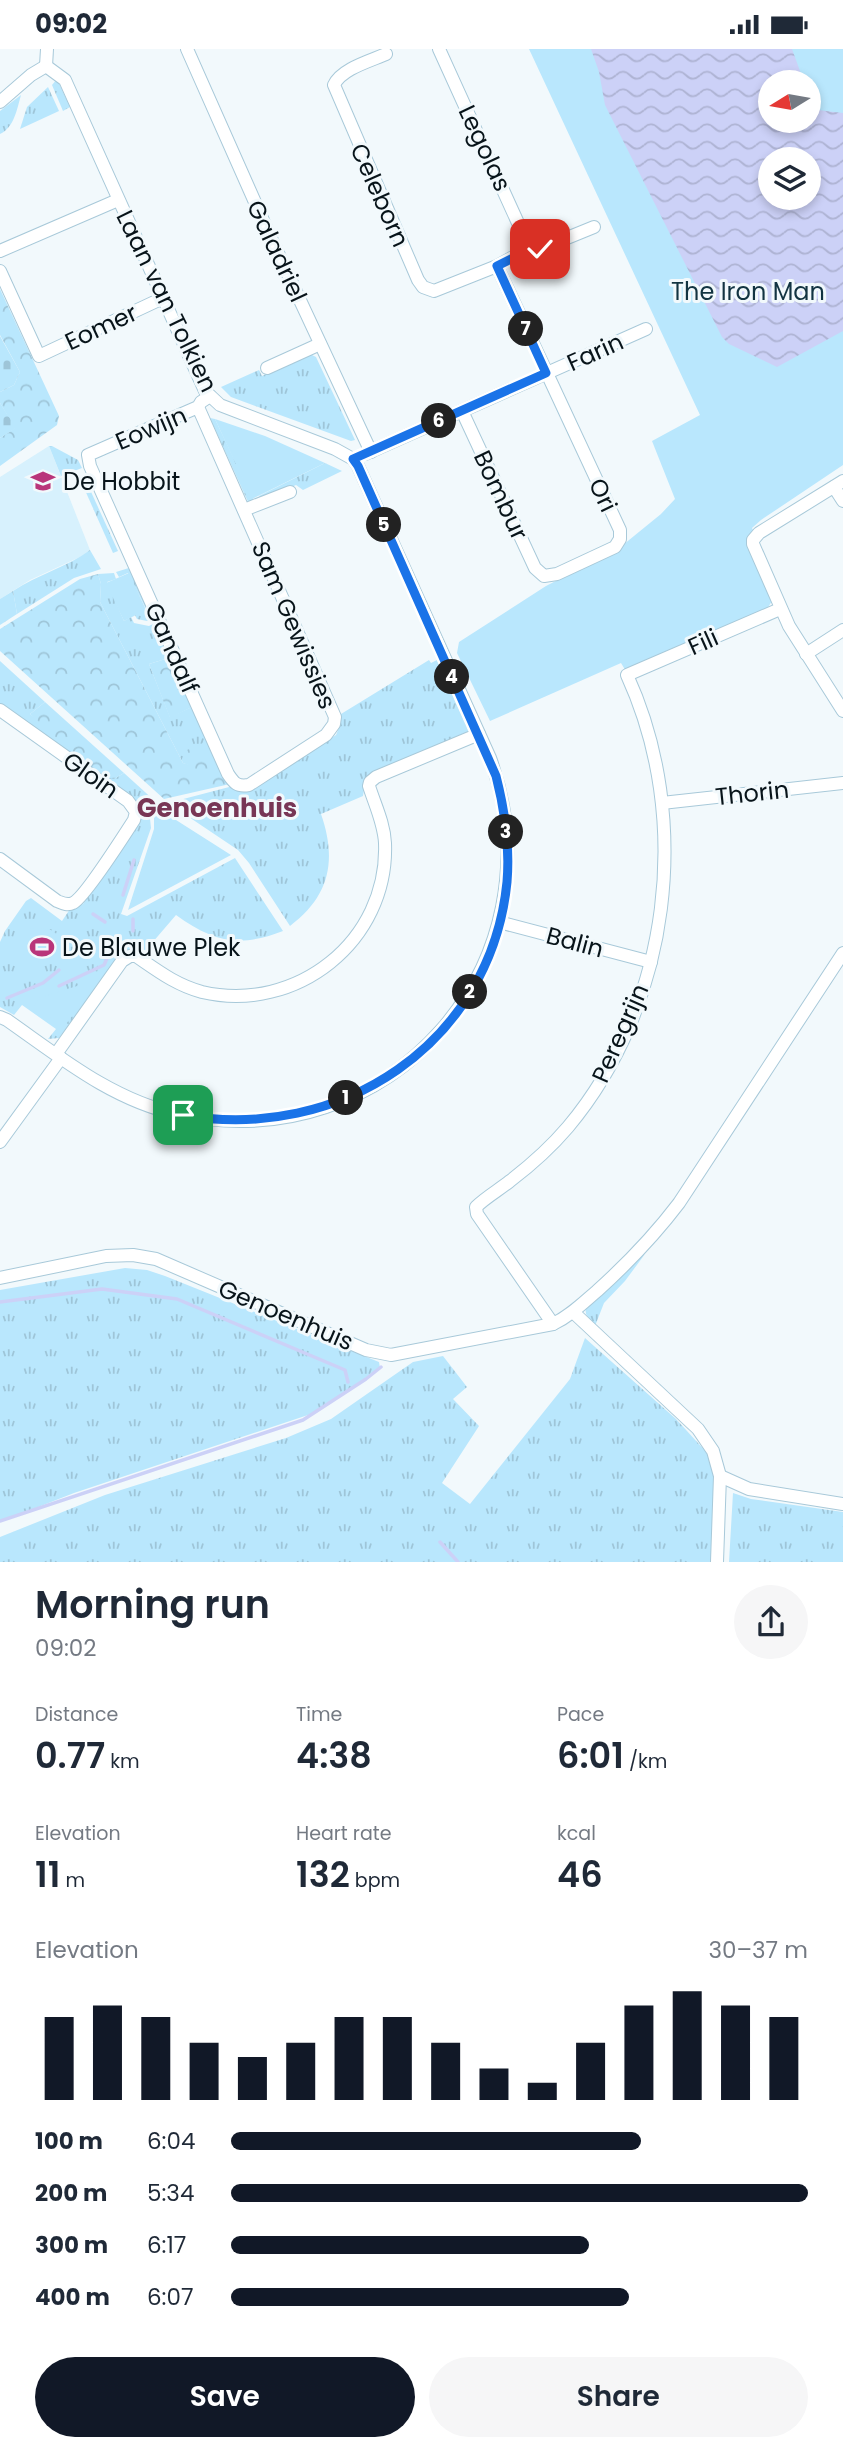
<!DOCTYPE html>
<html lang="en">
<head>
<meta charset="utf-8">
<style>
	body { margin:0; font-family:Poppins,sans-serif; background:#f6f6f7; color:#1f2937; height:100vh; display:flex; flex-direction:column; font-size:26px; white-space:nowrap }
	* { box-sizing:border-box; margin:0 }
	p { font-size:23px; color:#747a83 }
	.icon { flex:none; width:38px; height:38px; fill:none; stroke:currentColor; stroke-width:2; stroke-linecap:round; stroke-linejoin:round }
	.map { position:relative; height:1513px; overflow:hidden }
	.panel { display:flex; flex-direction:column; background:#fff; flex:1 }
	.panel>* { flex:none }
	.needle { width:46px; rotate:259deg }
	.fabs { position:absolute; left:758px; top:21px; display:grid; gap:14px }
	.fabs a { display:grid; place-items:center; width:63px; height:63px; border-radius:50%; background:#fff; box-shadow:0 4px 10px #0003; font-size:35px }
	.pin { position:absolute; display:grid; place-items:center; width:60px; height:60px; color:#fff; margin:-30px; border-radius:14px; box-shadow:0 4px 10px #0006 }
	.km { position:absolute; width:35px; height:35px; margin:-18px; border-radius:50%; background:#222; color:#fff; font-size:19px; line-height:35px; text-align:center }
	.round { display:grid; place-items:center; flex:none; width:74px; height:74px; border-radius:37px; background:#f6f6f7 }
	.overview { display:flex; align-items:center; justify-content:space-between; height:119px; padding:0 35px }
	h1 { font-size:38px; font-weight:600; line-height:52px }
	.figures { display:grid; grid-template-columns:repeat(3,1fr); gap:10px; height:119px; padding:7px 35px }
	.figures div { display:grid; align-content:center }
	.figures b { font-size:35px; font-weight:600 }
	.figures small { font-size:19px; font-weight:400 }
	.figures p { font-size:19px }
	.chart { height:196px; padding:14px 35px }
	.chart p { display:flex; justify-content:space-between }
	.chart svg { width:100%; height:126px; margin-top:7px; stroke:#111827; stroke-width:6 }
	.primary-button { display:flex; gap:14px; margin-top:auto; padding:14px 35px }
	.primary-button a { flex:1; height:80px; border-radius:42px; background:#111827; color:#fff; font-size:28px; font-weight:600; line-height:80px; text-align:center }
	.primary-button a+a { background:#f6f6f7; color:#1f2937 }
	ul { padding:0 35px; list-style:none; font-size:23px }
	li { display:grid; grid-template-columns:112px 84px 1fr; align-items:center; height:52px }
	li i { height:18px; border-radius:9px; background:#111827 }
	.status { display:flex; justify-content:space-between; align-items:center; height:49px; padding:0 35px; background:#fff; direction:ltr }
	.status svg { height:19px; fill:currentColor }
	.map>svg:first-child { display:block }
</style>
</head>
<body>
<div class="status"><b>09:02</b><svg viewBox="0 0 49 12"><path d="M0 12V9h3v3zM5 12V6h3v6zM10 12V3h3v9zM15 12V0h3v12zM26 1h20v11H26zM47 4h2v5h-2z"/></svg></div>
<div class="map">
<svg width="843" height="1513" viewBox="0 0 843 1513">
	<defs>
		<pattern id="grass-tufts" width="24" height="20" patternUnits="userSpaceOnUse" patternTransform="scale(1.75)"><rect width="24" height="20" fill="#b9e7fd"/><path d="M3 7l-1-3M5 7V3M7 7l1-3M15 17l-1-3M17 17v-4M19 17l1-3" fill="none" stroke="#9ec5d8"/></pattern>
		<pattern id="forest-crowns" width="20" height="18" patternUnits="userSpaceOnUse" patternTransform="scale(1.75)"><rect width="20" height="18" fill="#b9e7fd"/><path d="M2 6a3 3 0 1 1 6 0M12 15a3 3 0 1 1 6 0" fill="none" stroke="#9ec5d8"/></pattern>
		<pattern id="cemetery-stones" width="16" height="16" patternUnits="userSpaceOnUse" patternTransform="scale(1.75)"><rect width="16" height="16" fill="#b9e7fd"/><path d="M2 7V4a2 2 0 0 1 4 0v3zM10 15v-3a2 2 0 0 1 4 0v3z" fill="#9ec5d8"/></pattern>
		<pattern id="water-waves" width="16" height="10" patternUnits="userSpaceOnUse" patternTransform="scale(1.75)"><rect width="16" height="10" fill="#ccd1f7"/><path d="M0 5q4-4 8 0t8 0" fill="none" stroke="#aeb3d3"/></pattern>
	</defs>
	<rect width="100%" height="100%" fill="#f2f9fc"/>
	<path fill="#d7f1fd" d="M 49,397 L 90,501 L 82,507 L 30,531 L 0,550 L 0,428 Z"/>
	<g fill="url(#grass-tufts)">
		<path d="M 57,30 L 70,58 L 63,62 L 52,36 Z"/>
		<path d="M 48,38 L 59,62 L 20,80 L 27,58 Z"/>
		<path d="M 21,46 C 17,60 14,79 0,85 L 0,62 Z"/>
		<path d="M 310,305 L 316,308 L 355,391 L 351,392 L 231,348 L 221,338 L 259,321 L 262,327 Z"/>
		<path d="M 210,369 L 215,370 L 255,454 L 249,455 Z"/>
		<path d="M 49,397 L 52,397 L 78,411 L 82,419 L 61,427 Z"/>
		<path d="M 325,414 L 342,422 L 303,441 L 296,436 L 261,452 L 259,447 Z"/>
		<path d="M 87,434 L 118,502 L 113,504 L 84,439 Z"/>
		<path d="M 90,501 L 101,520 L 74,529 L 17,565 L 13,542 C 37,526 69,517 90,501 Z"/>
		<path d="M 132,518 L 155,570 L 147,572 L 137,570 L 135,566 L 146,560 L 128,524 L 119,528 L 116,523 Z"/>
		<path d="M 114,524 L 116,530 L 107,533 L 124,572 L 131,568 L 134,574 L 149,577 L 157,573 L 172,608 L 149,615 L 170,668 L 194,657 L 210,691 L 191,717 L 183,714 L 100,553 L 101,535 L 98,525 Z"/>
		<path d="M 429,611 L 431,614 L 437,611 L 469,682 L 373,724 L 366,728 L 363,747 L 321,765 C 337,811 330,847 290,877 L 249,814 L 238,801 L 168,754 L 233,737 L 250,740 L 336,686 L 341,674 L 341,665 Z"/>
		<path d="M 0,612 L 45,653 L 30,665 L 114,730 L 124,724 L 156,753 L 139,758 L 0,658 Z"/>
		<path d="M 149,760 L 151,779 L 121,865 L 127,867 L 235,809 L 283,882 C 240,899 213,893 176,866 L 146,901 L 134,900 L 123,905 L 59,989 L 48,990 L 56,980 L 22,956 L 14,966 L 0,958 L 0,893 L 5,882 L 26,852 L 31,849 L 62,872 L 70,860 L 83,855 L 138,774 L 140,762 Z"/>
		<path d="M 645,1205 L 625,1232 L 604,1254 L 595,1277 L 586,1265 L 585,1256 Z"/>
		<path d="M 125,1219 L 147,1221 L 165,1227 L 379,1313 L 380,1319 L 314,1364 L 74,1444 L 0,1473 L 0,1241 Z"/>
		<path d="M 585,1289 L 676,1370 L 709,1406 L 715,1418 L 714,1513 L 0,1513 L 0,1488 L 105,1446 L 286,1389 L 331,1370 L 413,1313 L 443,1307 L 467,1338 L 453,1350 L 479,1377 L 442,1434 L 470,1455 L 570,1330 Z"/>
		<path d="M 733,1444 L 751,1450 L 843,1463 L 843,1513 L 729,1513 Z"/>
	</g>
	<g fill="url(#forest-crowns)">
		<path d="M 0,240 L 59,367 L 57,376 L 0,417 L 0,389 L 15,379 L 0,354 L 0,343 L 14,336 L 20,323 L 0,286 Z"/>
		<path d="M 98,525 L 101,535 L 100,553 L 183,714 L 191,716 L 187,701 L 210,691 L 230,735 L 164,750 L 0,602 L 0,580 L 80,530 Z"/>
		<path d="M 13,542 L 17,565 L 0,576 L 0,550 Z"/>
		<path d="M 172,608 L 194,657 L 170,669 L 149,615 Z"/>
		<path d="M 45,653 L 124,724 L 114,730 L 97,727 L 30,665 Z"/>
	</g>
	<g fill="url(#cemetery-stones)">
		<path d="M 0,287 L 20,323 L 14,336 L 0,343 Z"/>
		<path d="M 0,354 L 16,379 L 0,389 Z"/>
	</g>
	<g fill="#b9e7fd" fill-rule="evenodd">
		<path d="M 529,0 L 843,0 L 843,416 L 761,471 L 752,479 L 753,481 L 747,489 L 772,552 L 767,560 L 627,624 L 621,614 L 490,672 L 457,604 L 459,593 L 546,537 L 618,500 L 661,465 L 675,450 L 652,392 L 700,366 ZM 770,33 L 808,33 L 808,72 L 770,72 ZM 770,110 L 808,110 L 808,149 L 770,149 Z"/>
		<path d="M 215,370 L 265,387 L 325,414 L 252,450 Z"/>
		<path d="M 129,524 L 146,561 L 124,572 L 106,534 Z"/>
		<path d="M 158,757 L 176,771 L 231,806 L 128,861 L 154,780 L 154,758 Z"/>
		<path d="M 38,879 L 51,881 L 65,891 L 61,901 L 40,909 L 38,914 L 31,917 L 25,911 L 21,892 L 28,880 Z"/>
		<path d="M 77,937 L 88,945 L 64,978 L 34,957 L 39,949 Z"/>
	</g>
	<path fill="url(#water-waves)" fill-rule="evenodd" d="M 591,0 L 792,0 L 804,33 L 770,33 L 770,72 L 808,72 L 809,60 L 843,64 L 843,282 L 777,318 L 729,295 L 722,288 L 605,56 L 599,23 ZM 808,110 L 808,149 L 770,149 L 770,110 Z"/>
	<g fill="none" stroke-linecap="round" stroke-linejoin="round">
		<g stroke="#ccd1f7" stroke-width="3.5">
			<path d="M 123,846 L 134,811"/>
			<path d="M 93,865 L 105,873"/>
			<path d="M 133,870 L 133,882"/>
			<path d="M 59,937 L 104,916 L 117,887"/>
			<path d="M 7,949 L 43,934 L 59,921"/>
			<path d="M 0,1253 L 102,1240 L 177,1250 L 345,1321 L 348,1333"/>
			<path d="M 0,1472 L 303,1371 L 366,1330 L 381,1318"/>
			<path d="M 440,1493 L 458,1513"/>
		</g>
		<g stroke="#a8c9d9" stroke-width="14">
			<g id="minor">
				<path d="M 187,0 L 270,187 L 371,403"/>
				<path d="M 439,0 L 523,185 L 526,196 L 524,202 L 497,217 L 620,481 L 620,490 L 615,498 L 557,525 L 544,527 L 535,519 L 462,362"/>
				<path d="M 386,5 C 370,12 341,20 334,36 L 418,231 L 423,238 L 434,242 L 497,217"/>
				<path d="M 46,17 L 47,0"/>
				<path d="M 0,53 L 31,26 L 46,17"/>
				<path d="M 525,200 L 540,200 L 594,178"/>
				<path d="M 0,202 L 118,151"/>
				<path d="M 0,222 L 39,307 L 163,249"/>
				<path d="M 267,319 L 320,295"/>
				<path d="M 198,358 L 335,668 L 334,675 L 326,686 L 249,736 C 237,738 234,734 228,725 L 90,417 L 88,406 L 198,358 L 201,353 L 210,347"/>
				<path d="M 365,405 L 646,280"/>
				<path d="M 843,432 L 759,484 L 753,491 L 753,495 L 789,577 L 843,662"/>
				<path d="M 834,438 L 843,452"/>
				<path d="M 244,461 L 290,443"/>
				<path d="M 806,605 L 843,581"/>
				<path d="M 0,661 L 128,752 L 136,763 L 134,771 C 125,785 84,849 73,854 C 67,857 62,854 57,852 L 0,810"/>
				<path d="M 662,754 L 843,734"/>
				<path d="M 499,873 L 651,913"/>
				<path d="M 0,968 L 7,971 C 60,1008 112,1051 177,1065 C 389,1112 564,914 490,709 L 358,417 L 353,410 L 335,400 L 220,356 L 205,342 L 65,31 L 46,17"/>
				<path d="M 56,1005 L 122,912 L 130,907 L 136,907 C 158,922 176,936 202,943 C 296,965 389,892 385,794 C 384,774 375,756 369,737 L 370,733 L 376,728 L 479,685"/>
				<path d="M 0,1093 L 61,1009"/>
				<path d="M 0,1229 L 106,1207 L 133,1206 L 156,1210 L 366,1301 L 391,1306 L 553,1275 C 570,1267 583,1254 597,1242 C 628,1214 654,1187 679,1154 L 843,904"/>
				<path d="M 573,1263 L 698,1380 L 713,1402 L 720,1427 L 717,1513"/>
				<path d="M 553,1275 L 477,1165 L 476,1158 C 486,1148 499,1141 510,1132 C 531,1116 551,1098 568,1078 C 671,955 693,770 627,626 L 780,560"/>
				<path d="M 720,1427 L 749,1440 L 843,1455"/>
			</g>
		</g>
		<use href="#minor" stroke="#fff" stroke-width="12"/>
	</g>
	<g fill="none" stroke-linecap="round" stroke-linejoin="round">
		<g stroke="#fff" stroke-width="14">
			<path id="route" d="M 183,1066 C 339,1094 491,995 507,833 C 510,797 505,762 496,727 L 358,417 L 353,410 L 546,324 L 497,217 L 519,206 L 525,200 L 540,200"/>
		</g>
		<use href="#route" stroke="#1a73e8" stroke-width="9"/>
	</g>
	<defs>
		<g id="school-bare" transform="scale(1.89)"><path d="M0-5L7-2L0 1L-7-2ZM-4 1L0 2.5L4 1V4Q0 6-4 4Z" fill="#b9357a" stroke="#f2f9fc" stroke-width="2.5" paint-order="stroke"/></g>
		<g id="stadium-bare" transform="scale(1.89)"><path d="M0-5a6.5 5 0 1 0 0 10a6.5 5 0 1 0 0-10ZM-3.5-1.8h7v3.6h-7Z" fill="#b9357a" stroke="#f2f9fc" stroke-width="2.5" paint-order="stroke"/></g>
	</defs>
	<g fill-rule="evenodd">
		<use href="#school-bare" x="43" y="432"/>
		<use href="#stadium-bare" x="42" y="898"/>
	</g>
	<g text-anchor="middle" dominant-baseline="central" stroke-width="6" stroke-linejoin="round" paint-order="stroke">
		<g font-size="24" fill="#08141a" stroke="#f2f9fc">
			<text transform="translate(485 99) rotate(65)">Legolas</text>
			<text transform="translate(380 146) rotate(66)">Celeborn</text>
			<text transform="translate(277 202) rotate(65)">Galadriel</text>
			<text transform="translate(167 252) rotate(64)">Laan van Tolkien</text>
			<text transform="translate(101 278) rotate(-25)">Eomer</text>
			<text transform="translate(595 303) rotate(-24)">Farin</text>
			<text transform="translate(151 379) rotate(-23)">Eowijn</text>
			<text transform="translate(501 446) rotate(65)">Bombur</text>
			<text transform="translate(603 446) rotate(65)">Ori</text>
			<text transform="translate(294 576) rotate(67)">Sam Gewissies</text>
			<text transform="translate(703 593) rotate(-24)">Fili</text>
			<text transform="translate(172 599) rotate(66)">Gandalf</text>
			<text transform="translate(91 726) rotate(35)">Gloin</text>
			<text transform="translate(752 744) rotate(-6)">Thorin</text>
			<text transform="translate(575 893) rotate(15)">Balin</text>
			<text transform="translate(620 984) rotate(-66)">Peregrijn</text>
			<text transform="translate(286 1266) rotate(23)">Genoenhuis</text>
		</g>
		<g font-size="24" fill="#123442" stroke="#f2f9fc">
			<text x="748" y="242">The Iron Man</text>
		</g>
		<g font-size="24" fill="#08141a" stroke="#f2f9fc" text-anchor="start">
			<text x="63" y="432">De Hobbit</text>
			<text x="62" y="898">De Blauwe Plek</text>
		</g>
		<g font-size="26" font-weight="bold" fill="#783655" stroke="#f2f9fc">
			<text x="217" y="759">Genoenhuis</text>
		</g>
	</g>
</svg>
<div class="fabs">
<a><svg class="needle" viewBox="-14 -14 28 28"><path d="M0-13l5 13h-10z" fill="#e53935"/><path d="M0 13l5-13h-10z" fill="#747a83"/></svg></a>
<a><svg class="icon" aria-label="layers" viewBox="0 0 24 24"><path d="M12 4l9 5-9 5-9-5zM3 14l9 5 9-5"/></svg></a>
</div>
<div class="pin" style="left:183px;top:1066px;background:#1e9e55"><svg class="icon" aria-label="arrive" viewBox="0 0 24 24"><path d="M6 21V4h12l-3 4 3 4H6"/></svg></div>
<div class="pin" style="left:540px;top:200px;background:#d93025"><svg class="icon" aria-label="check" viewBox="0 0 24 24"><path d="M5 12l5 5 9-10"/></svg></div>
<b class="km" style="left:346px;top:1049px">1</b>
<b class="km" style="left:470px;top:943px">2</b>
<b class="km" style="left:506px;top:783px">3</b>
<b class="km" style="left:452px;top:628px">4</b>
<b class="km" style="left:384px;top:476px">5</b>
<b class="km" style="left:439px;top:372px">6</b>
<b class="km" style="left:526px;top:280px">7</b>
</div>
<section class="panel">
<div class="overview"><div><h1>Morning run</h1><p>09:02</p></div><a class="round"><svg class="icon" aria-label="share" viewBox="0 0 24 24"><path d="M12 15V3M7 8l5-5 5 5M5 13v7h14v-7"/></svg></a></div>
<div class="figures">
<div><p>Distance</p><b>0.77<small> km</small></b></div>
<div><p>Time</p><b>4:38</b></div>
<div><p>Pace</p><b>6:01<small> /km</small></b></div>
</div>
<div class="figures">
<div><p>Elevation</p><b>11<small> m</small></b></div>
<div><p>Heart rate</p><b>132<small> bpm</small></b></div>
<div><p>kcal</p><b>46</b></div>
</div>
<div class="chart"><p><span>Elevation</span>30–37 m</p>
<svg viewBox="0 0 160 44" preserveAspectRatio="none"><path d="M5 44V15M15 44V11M25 44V15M35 44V24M45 44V29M55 44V24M65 44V15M75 44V15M85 44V24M95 44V33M105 44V38M115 44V24M125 44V11M135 44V6M145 44V11M155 44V15"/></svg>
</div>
<ul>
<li><b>100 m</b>6:04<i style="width:71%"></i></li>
<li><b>200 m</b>5:34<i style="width:100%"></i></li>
<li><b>300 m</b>6:17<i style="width:62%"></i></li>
<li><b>400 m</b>6:07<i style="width:69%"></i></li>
</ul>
<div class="primary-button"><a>Save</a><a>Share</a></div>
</section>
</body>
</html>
